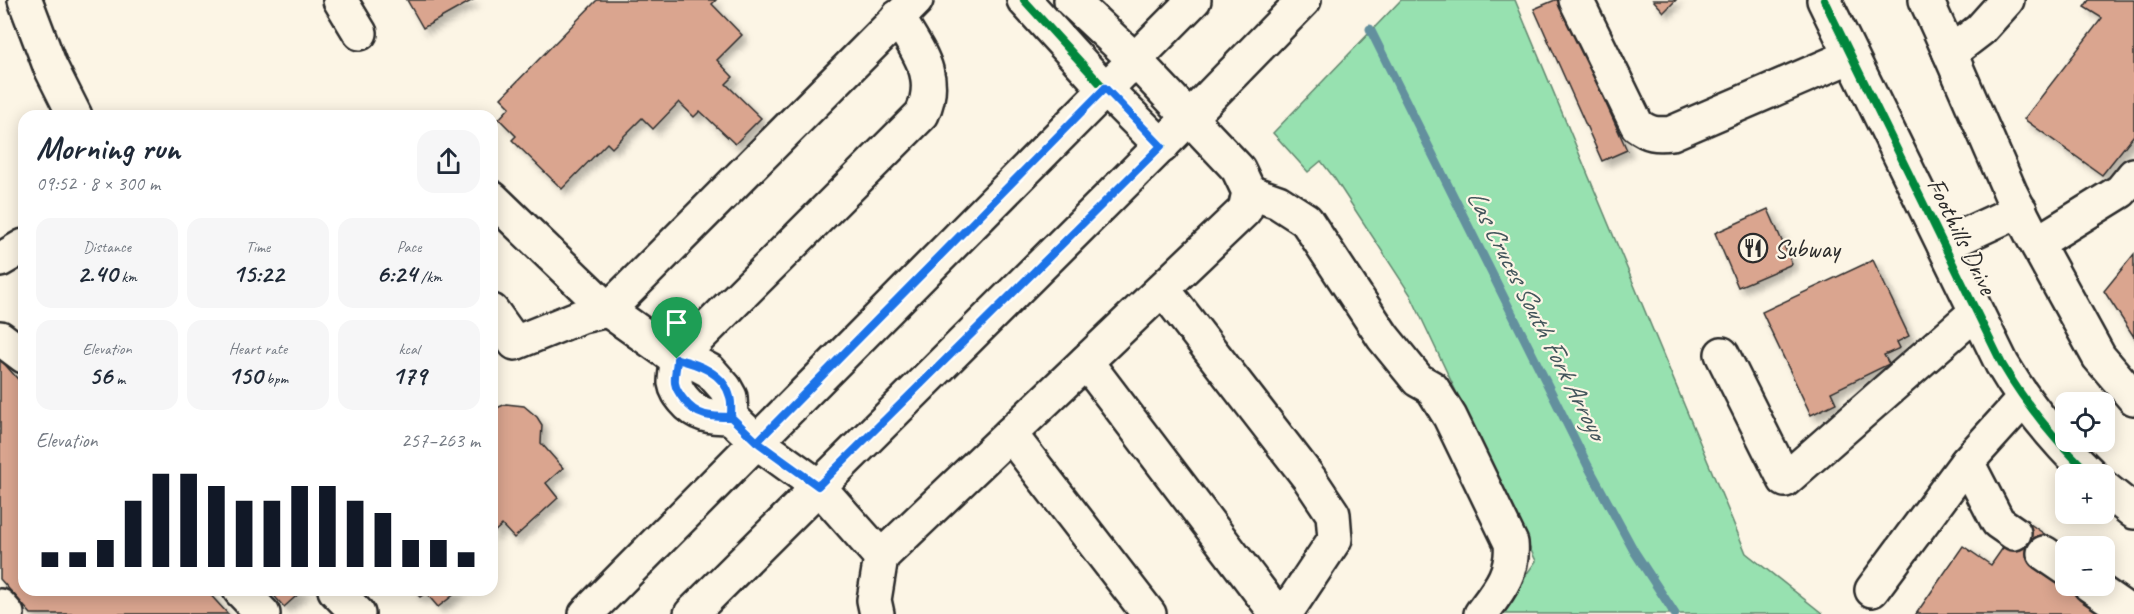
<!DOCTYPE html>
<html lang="en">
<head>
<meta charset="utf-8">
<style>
	body { margin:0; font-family:Caveat,sans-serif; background:#f6f6f7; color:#1f2937; height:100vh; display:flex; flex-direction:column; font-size:22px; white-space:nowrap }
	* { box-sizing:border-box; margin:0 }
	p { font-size:20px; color:#747a83 }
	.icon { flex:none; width:33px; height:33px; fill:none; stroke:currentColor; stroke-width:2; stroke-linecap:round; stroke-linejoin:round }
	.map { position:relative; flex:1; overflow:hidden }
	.sheet { position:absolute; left:18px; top:110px; width:480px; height:486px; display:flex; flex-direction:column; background:#fff; border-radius:18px; box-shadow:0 3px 15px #0003 }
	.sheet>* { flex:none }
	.tools { position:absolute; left:2055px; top:392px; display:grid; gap:12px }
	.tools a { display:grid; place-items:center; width:60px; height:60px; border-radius:12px; background:#fff; box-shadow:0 3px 15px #0003; font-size:30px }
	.pin { position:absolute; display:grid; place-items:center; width:51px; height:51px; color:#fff; margin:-62px -26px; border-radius:50% 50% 50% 0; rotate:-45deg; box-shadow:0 0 6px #0007 }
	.pin .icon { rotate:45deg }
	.round { display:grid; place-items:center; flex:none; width:63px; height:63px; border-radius:18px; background:#f6f6f7 }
	.head { display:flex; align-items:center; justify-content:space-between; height:102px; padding:0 18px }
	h1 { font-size:33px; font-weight:800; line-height:45px }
	.figures { display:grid; grid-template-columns:repeat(3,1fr); gap:9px; height:102px; padding:6px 18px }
	.figures div { display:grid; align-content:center; border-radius:15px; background:#f6f6f7; text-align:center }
	.figures b { font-size:26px; font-weight:800 }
	.figures small { font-size:16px; font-weight:400 }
	.figures p { font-size:16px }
	.chart { height:168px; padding:12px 18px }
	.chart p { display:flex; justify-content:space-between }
	.chart svg { width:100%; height:108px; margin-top:6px; stroke:#111827; stroke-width:6 }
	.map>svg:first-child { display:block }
</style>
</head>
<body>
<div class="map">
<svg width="2134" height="614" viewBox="0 0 2134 614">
	<defs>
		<filter id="shadow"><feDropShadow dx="5.5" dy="5.5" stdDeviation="3" flood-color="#0004"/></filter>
	</defs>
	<rect width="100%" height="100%" fill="#fcf5e5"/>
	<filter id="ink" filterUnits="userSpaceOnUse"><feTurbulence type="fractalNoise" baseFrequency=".0167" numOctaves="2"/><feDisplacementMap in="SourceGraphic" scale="12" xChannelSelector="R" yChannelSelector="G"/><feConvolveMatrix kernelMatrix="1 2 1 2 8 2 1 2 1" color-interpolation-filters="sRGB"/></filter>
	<g filter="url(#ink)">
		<path fill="#97e1b0" stroke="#61866e" stroke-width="1.5" d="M 1401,0 L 1515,0 L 1746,553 L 1823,614 L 1498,614 L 1536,561 L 1410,294 L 1335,179 L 1321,161 L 1308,172 L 1273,133 Z"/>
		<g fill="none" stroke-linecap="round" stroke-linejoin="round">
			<path stroke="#63909e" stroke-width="9" d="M 1370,29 L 1588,466 L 1634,551 L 1675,614"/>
		</g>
		<g fill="#daa58f" stroke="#2b2b2b" stroke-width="1.5" filter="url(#shadow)">
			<path d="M 407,0 L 473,0 L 423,28 Z"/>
			<path d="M 597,0 L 716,0 L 712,4 L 742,35 L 717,60 L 733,77 L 726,84 L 761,118 L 735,144 L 700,111 L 694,117 L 679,102 L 653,129 L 642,118 L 612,148 L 607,143 L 562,189 L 512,140 L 516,136 L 499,119 L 510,107 L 501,98 Z"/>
			<path d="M 1555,0 L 1559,0 L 1627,150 L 1602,161 L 1534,9 Z"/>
			<path d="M 1653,0 L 1676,0 L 1664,12 Z"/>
			<path d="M 2089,0 L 2134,0 L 2134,135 L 2102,175 L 2024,119 L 2102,18 L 2084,7 Z"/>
			<path d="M 1768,209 L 1792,264 L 1738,287 L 1715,233 Z"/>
			<path d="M 2134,254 L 2134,337 L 2104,291 Z"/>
			<path d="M 1873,260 L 1909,336 L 1897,342 L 1900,348 L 1884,355 L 1889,364 L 1831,392 L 1836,403 L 1811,415 L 1762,312 Z"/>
			<path d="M 0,359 L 24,386 L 24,590 L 206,590 L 228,614 L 31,614 L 0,579 Z"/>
			<path d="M 506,404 L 524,406 L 537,417 L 542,425 L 541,443 L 563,468 L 546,483 L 558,498 L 514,538 L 502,525 L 492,534 L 492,410 Z"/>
			<path d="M 2023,519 L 2053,540 L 2035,566 L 2105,614 L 1916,614 L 1963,546 L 1991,565 Z"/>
			<path d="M 269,590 L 303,590 L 284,607 Z"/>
			<path d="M 413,590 L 460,590 L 438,607 L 426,593 L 420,597 Z"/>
		</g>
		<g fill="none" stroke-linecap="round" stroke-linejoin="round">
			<g stroke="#2b2b2b" stroke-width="38">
				<g id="minor">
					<path d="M 25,0 L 50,66 L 75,116"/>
					<path d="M 340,0 L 360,33"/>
					<path d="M 1024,0 L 1105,89 L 1162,146"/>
					<path d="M 1576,0 L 1637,125 C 1649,134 1656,135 1672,133 L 1851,56"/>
					<path d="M 1824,0 L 2002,364 C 2026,405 2056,441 2090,474"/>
					<path d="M 1926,0 L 1950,53 L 1980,30 L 2007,0"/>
					<path d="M 1949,51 L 2011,194 L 2033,237 L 2099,357 L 2134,398"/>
					<path d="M 1249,192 L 1278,202 L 1306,220 L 1383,337 L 1418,380 L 1432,388 L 1450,417 L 1511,543 C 1514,573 1498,591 1481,614"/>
					<path d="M 492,198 L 608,310 L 677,359 L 697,364 L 710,371 L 725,388 L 730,397 L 731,417 L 757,442 L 818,486 L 881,557 L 874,600 L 877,614"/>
					<path d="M 2037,243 L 2121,191 L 2134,175"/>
					<path d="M 1944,245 L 2020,210"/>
					<path d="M 0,260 L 24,246"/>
					<path d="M 1163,289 L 1309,478 L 1333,514 L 1335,539 L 1285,614"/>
					<path d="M 492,311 L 515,343 L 582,316 L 608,310 L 916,0"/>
					<path d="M 0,338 L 24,356"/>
					<path d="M 1722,354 L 1785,480 L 1976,312"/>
					<path d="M 1086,362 L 1277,614"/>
					<path d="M 731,417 C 711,417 697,416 684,400 C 680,395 676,390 675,383 C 675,375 677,366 677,359 L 922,114 C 940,75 917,51 898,17"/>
					<path d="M 1010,434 L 1149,614"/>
					<path d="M 2104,488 L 2134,512"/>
					<path d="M 2014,533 L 1998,522 L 1967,462 L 2024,399"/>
					<path d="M 2044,553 L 2066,568"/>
					<path d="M 881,557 L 1245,210 L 1249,192 L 1238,169 L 1134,59 L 1071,0"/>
					<path d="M 2090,585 L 2132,614"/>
					<path d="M 240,590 L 263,614"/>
					<path d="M 335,590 L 358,614"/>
					<path d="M 1872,590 L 1967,462"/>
					<path d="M 0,606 L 7,614"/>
				</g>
			</g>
			<g stroke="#2b2b2b" stroke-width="38">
				<g id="major">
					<path d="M 586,614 L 1194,0"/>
					<path d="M 691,614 L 1189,118 L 1304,0"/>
				</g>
			</g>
			<use href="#minor" stroke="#fcf5e5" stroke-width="33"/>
			<use href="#major" stroke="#fcf5e5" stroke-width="33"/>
			<g stroke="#fcf5e5" stroke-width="11">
				<g id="cycleway">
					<path d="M 1024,0 L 1105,89 L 1162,146"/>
					<path d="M 1824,0 L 2002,364 C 2026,405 2056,441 2090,474"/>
				</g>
			</g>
			<use href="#cycleway" stroke="#00873e" stroke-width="8"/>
		</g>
	</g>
	<g fill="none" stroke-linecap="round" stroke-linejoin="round" filter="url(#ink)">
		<g stroke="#fff" stroke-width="12">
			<path id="route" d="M 677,359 C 698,364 724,373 730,397 C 732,403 731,411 731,417 L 757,442 L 818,486 L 1161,146 L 1105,88 L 757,442 L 731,417 C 711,417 697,417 684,400 C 680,395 676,390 675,383 C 674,375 677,366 677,359"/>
		</g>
		<use href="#route" stroke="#1a73e8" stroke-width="8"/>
	</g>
	<defs>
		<g id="restaurant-ring" transform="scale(1.5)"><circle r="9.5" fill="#fcf5e5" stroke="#2b2b2b" stroke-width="1.5"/><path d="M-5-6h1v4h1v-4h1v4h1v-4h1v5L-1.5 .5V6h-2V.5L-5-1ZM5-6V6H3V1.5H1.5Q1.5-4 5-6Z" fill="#2b2b2b"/></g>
	</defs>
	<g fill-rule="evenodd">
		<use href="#restaurant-ring" x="1753" y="248"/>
	</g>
	<g text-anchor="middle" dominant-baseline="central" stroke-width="4.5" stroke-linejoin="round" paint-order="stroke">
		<g font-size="26" fill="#2b2b2b" stroke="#fcf5e5">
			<text transform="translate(1962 236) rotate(64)">Foothills Drive</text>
		</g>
		<g font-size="26" fill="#2b2b2b" stroke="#fcf5e5" text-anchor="start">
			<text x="1774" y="248">Subway</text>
		</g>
		<g font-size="27" font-style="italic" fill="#42555b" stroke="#fcf5e5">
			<text transform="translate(1537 314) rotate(63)">Las Cruces South Fork Arroyo</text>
		</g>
	</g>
</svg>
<div class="tools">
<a><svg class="icon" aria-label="locate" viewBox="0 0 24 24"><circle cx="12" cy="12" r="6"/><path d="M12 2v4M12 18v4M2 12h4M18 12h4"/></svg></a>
<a>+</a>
<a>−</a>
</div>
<div class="pin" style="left:677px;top:359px;background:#1e9e55"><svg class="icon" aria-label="arrive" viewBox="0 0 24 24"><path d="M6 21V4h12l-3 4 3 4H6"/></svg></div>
<section class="sheet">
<div class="head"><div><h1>Morning run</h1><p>09:52 · 8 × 300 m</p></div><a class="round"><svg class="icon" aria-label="share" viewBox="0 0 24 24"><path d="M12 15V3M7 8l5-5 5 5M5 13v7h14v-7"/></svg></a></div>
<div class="figures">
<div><p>Distance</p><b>2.40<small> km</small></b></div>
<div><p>Time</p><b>15:22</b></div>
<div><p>Pace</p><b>6:24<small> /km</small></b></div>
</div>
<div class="figures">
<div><p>Elevation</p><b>56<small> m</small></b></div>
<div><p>Heart rate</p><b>150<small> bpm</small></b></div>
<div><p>kcal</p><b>179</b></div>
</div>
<div class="chart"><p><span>Elevation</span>257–263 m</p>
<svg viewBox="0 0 160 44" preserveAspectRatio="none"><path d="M5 44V38M15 44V38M25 44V33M35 44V17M45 44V6M55 44V6M65 44V11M75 44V17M85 44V17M95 44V11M105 44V11M115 44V17M125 44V22M135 44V33M145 44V33M155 44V38"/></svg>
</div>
</section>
</div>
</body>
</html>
